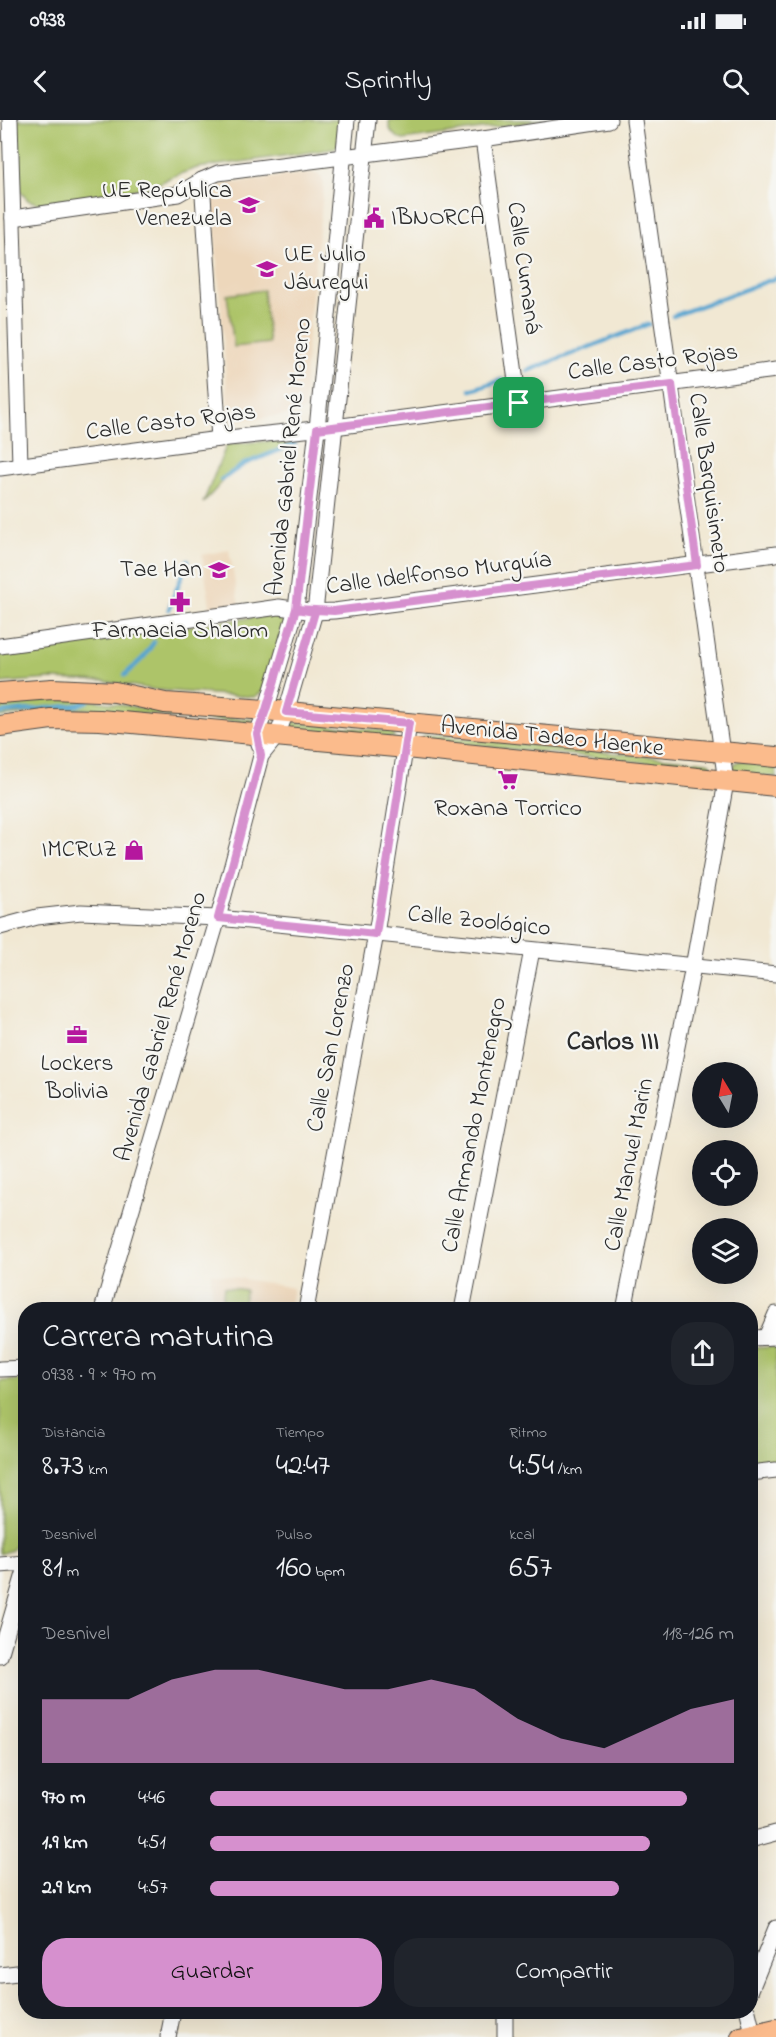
<!DOCTYPE html>
<html lang="es">
<head>
<meta charset="utf-8">
<style>
	body { margin:0; font-family:"Indie Flower",sans-serif; background:#20242c; color:#f1f3f6; height:100vh; display:flex; flex-direction:column; font-size:22px; white-space:nowrap }
	* { box-sizing:border-box; margin:0 }
	p { font-size:20px; color:#9ea1a6 }
	.icon { flex:none; width:33px; height:33px; fill:none; stroke:currentColor; stroke-width:2; stroke-linecap:round; stroke-linejoin:round }
	.map { position:relative; flex:1; overflow:hidden }
	.panel { position:absolute; left:18px; top:1182px; width:740px; height:717px; display:flex; flex-direction:column; background:#171b24; border-radius:24px; box-shadow:0 6px 24px #0002 }
	.panel>* { flex:none }
	.needle { width:39px; rotate:350deg }
	.fabs { position:absolute; left:692px; top:942px; display:grid; gap:12px }
	.fabs a { display:grid; place-items:center; width:66px; height:66px; border-radius:50%; background:#171b24; box-shadow:0 6px 24px #0002; font-size:30px }
	.pin { position:absolute; display:grid; place-items:center; width:51px; height:51px; color:#fff; margin:-26px; border-radius:12px; box-shadow:0 3px 9px #0006 }
	.round { display:grid; place-items:center; flex:none; width:63px; height:63px; border-radius:24px; background:#20242c }
	.overview { display:flex; align-items:center; justify-content:space-between; height:102px; padding:0 24px }
	h1 { font-size:33px; font-weight:600; line-height:45px }
	.figures { display:grid; grid-template-columns:repeat(3,1fr); gap:9px; height:102px; padding:6px 24px }
	.figures div { display:grid; align-content:center }
	.figures b { font-size:30px; font-weight:600 }
	.figures small { font-size:16px; font-weight:400 }
	.figures p { font-size:16px }
	.chart { height:168px; padding:12px 24px }
	.chart p { display:flex; justify-content:space-between }
	.chart svg { width:100%; height:108px; margin-top:6px; fill:#d690ce; opacity:.7 }
	.cta { display:flex; gap:12px; margin-top:auto; padding:12px 24px }
	.cta a { flex:1; height:69px; border-radius:24px; background:#d690ce; color:#111; font-size:24px; font-weight:600; line-height:69px; text-align:center }
	.cta a+a { background:#20242c; color:#f1f3f6 }
	ul { padding:0 24px; list-style:none; font-size:20px }
	li { display:grid; grid-template-columns:96px 72px 1fr; align-items:center; height:45px }
	li i { height:15px; border-radius:8px; background:#d690ce }
	.status { display:flex; justify-content:space-between; align-items:center; height:42px; padding:0 30px; background:#171b24; direction:ltr }
	.status svg { height:16px; fill:currentColor }
	header { display:flex; justify-content:space-between; align-items:center; height:78px; padding:0 24px; background:#171b24; font-size:27px; font-weight:600 }
	.map>svg:first-child { display:block }
</style>
</head>
<body>
<div class="status"><b>09:38</b><svg viewBox="0 0 49 12"><path d="M0 12V9h3v3zM5 12V6h3v6zM10 12V3h3v9zM15 12V0h3v12zM26 1h20v11H26zM47 4h2v5h-2z"/></svg></div>
<header><svg class="icon" aria-label="back" viewBox="0 0 24 24"><path d="M15 5l-7 7 7 7"/></svg>Sprintly<svg class="icon" aria-label="search" viewBox="0 0 24 24"><circle cx="10" cy="10" r="6"/><path d="M15 15l6 6"/></svg></header>
<div class="map">
<svg width="776" height="1917" viewBox="0 0 776 1917">
	<rect width="100%" height="100%" fill="#f6f6f2"/>
	<filter id="ink" filterUnits="userSpaceOnUse"><feTurbulence type="fractalNoise" baseFrequency=".0167" numOctaves="2"/><feDisplacementMap in="SourceGraphic" scale="12" xChannelSelector="R" yChannelSelector="G"/><feConvolveMatrix kernelMatrix="1 2 1 2 8 2 1 2 1" color-interpolation-filters="sRGB"/></filter>
	<filter id="wash" filterUnits="userSpaceOnUse"><feTurbulence type="fractalNoise" baseFrequency=".008" numOctaves="4" result="noise"/><feDisplacementMap in="SourceGraphic" scale="24" xChannelSelector="R" yChannelSelector="G"/><feGaussianBlur stdDeviation="1.35" result="paint"/><feColorMatrix in="noise" values="0 0 0 0 0 0 0 0 0 0 0 0 0 0 0 0 0 1.4 0 .05"/><feComposite in="paint" operator="in"/></filter>
	<g filter="url(#wash)">
		<rect width="100%" height="100%" fill="#f1e8d3"/>
		<g fill="#edd7bb">
			<path d="M 311,53 L 317,54 L 322,58 L 324,64 L 307,224 L 304,290 L 298,294 L 234,301 L 229,298 L 212,75 L 214,69 L 220,65 Z"/>
			<path d="M 229,430 L 239,486 L 211,491 L 202,435 Z"/>
			<path d="M 211,1153 L 293,1168 L 289,1189 L 212,1189 Z"/>
		</g>
		<g fill="#adc469" stroke="#6c784a" stroke-width="1.5">
			<path d="M 17,0 L 341,0 L 338,25 L 333,29 L 197,48 L 171,57 L 152,67 L 39,84 L 28,80 L 19,70 Z"/>
			<path d="M 389,0 L 547,0 L 403,20 C 394,16 388,11 389,0 Z"/>
			<path d="M 263,170 L 269,223 L 234,227 L 227,175 Z"/>
			<path d="M 300,319 L 233,350 L 203,383 L 227,324 Z"/>
			<path d="M 277,494 L 285,498 L 285,505 L 266,567 L 261,573 L 254,577 L 157,570 L 103,561 L 50,559 L 0,563 L 0,533 Z"/>
			<path d="M 49,579 L 84,579 L 159,591 L 254,600 L 252,603 L 85,589 L 58,590 L 0,597 L 0,584 Z"/>
			<path d="M 292,602 L 394,612 L 394,618 L 292,608 Z"/>
			<path d="M 424,614 L 707,642 L 711,644 L 712,647 L 709,649 L 423,620 Z"/>
			<path d="M 739,641 L 776,645 L 776,657 L 739,654 L 734,652 L 733,648 L 735,643 Z"/>
			<path d="M 224,1167 L 245,1170 L 243,1189 L 221,1189 Z"/>
			<path d="M 776,1227 L 776,1341 L 750,1344 L 750,1228 Z"/>
			<path d="M 25,1260 L 25,1390 L 15,1426 L 12,1430 L 0,1434 L 0,1261 Z"/>
		</g>
		<g fill="none" stroke-linecap="round" stroke-linejoin="round">
			<g stroke="#57a5d0" stroke-width="4.5">
				<path d="M 673,196 L 776,158"/>
				<path d="M 527,251 L 649,204"/>
				<path d="M 471,270 L 502,260"/>
				<path d="M 221,360 L 244,344 L 295,324"/>
				<path d="M 169,489 L 188,440"/>
				<path d="M 125,555 L 144,537 L 154,522"/>
				<path d="M 0,593 L 78,585 L 88,581"/>
			</g>
		</g>
	</g>
	<g filter="url(#ink)">
		<g fill="none" stroke-linecap="round" stroke-linejoin="round">
			<g stroke="#494744" stroke-width="17">
				<g id="minor">
					<path d="M 10,0 L 20,345"/>
					<path d="M 483,19 L 519,283"/>
					<path d="M 202,60 L 219,319"/>
					<path d="M 13,98 L 178,74 L 202,60 L 218,53 L 483,19 L 609,0"/>
					<path d="M 0,348 L 219,319 L 334,307 L 776,250"/>
					<path d="M 0,526 L 279,487 L 315,492 L 334,491 L 776,434"/>
					<path d="M 259,624 L 257,613 L 266,590 L 296,489 L 317,309 L 347,0"/>
					<path d="M 0,807 L 37,797 L 81,792 L 218,798 L 776,854"/>
					<path d="M 102,1190 L 218,798 L 261,636 L 277,616 L 286,592 L 315,492 L 368,0"/>
					<path d="M 306,1190 L 376,814 L 409,604"/>
					<path d="M 462,1190 L 532,830"/>
					<path d="M 624,1190 L 693,847 L 726,662 L 634,0"/>
					<path d="M 766,1217 L 776,1194"/>
					<path d="M 750,1218 L 776,1217"/>
					<path d="M 0,1249 L 26,1248"/>
					<path d="M 750,1353 L 776,1350"/>
					<path d="M 0,1445 L 26,1443"/>
					<path d="M 0,1536 L 26,1447"/>
					<path d="M 750,1720 L 776,1713"/>
					<path d="M 0,1855 L 26,1852"/>
					<path d="M 750,1872 L 776,1808"/>
					<path d="M 505,1892 L 505,1917"/>
					<path d="M 748,1892 L 754,1917"/>
					<path d="M 168,1917 L 173,1892"/>
				</g>
			</g>
			<g stroke="#494744" stroke-width="22">
				<g id="major">
					<path d="M 0,573 L 52,569 L 97,571 L 115,572 L 165,583 L 266,590 L 776,637"/>
					<path d="M 0,606 L 51,599 L 100,600 L 406,628 L 776,666"/>
					<path d="M 741,1917 L 776,1909"/>
				</g>
			</g>
			<use href="#minor" stroke="#fff" stroke-width="15"/>
			<use href="#major" stroke="#fbbb8c" stroke-width="20"/>
		</g>
	</g>
	<g fill="none" stroke-linecap="round" stroke-linejoin="round" filter="url(#ink)">
		<g stroke="#fff" stroke-width="12">
			<path id="route" d="M 519,283 L 317,309 L 296,489 L 315,492 L 286,592 L 409,603 L 376,814 L 218,798 L 261,636 L 257,614 L 266,590 L 296,489 L 334,491 L 697,445 L 672,264 L 519,283"/>
		</g>
		<use href="#route" stroke="#d690ce" stroke-width="8"/>
	</g>
	<defs>
		<g id="school-bare" transform="scale(1.62)"><path d="M0-5L7-2L0 1L-7-2ZM-4 1L0 2.5L4 1V4Q0 6-4 4Z" fill="#b5179e" stroke="#f6f6f2" stroke-width="2.5" paint-order="stroke"/></g>
		<g id="civic-bare" transform="scale(1.62)"><path d="M-.6-6.5H3V-4.5H.6V-3L4-1V1h2V6H-6V1h2V-1L-.6-3ZM-1.2 2.5V6h2.4V2.5Z" fill="#b5179e" stroke="#f6f6f2" stroke-width="2.5" paint-order="stroke"/></g>
		<g id="pharmacy-bare" transform="scale(1.62)"><path d="M-2-6h4v4h4v4h-4v4h-4v-4h-4v-4h4Z" fill="#b5179e" stroke="#f6f6f2" stroke-width="2.5" paint-order="stroke"/></g>
		<g id="supermarket-bare" transform="scale(1.62)"><path d="M-6-5.5h2.5l.6 2H6L4.5 2H-2.5L-4.4-4H-6ZM-1.5 3.2a1.3 1.3 0 1 0 .1 0ZM3 3.2a1.3 1.3 0 1 0 .1 0Z" fill="#b5179e" stroke="#f6f6f2" stroke-width="2.5" paint-order="stroke"/></g>
		<g id="shop-bare" transform="scale(1.62)"><path d="M-5-2.5h2.3a2.7 3.5 0 0 1 5.4 0H5L5.5 6h-11ZM-1.5-2.5h3a1.5 2.3 0 0 0-3 0Z" fill="#b5179e" stroke="#f6f6f2" stroke-width="2.5" paint-order="stroke"/></g>
		<g id="office-bare" transform="scale(1.62)"><path d="M-6-3h4V-5.5h4V-3h4V5H-6ZM-1-4.5V-3h2v-1.5ZM-6 0V1H6V0Z" fill="#b5179e" stroke="#f6f6f2" stroke-width="2.5" paint-order="stroke"/></g>
	</defs>
	<g fill-rule="evenodd">
		<use href="#school-bare" x="249" y="85"/>
		<use href="#civic-bare" x="374" y="98"/>
		<use href="#school-bare" x="267" y="149"/>
		<use href="#school-bare" x="219" y="450"/>
		<use href="#pharmacy-bare" x="180" y="482"/>
		<use href="#supermarket-bare" x="508" y="660"/>
		<use href="#shop-bare" x="134" y="730"/>
		<use href="#office-bare" x="77" y="915"/>
	</g>
	<g text-anchor="middle" dominant-baseline="central" stroke-width="4.5" stroke-linejoin="round" paint-order="stroke">
		<g font-size="24" fill="#2b2b2b" stroke="#f6f6f2" text-anchor="end">
			<text x="232" y="71">UE República<tspan x="232" dy="28">Venezuela</tspan></text>
			<text x="391" y="98" text-anchor="start">IBNORCA</text>
			<text x="284" y="135" text-anchor="start">UE Julio<tspan x="284" dy="28">Jáuregui</tspan></text>
			<text x="202" y="450">Tae Han</text>
			<text x="180" y="511" text-anchor="middle">Farmacia Shalom</text>
			<text x="508" y="689" text-anchor="middle">Roxana Torrico</text>
			<text x="117" y="730">IMCRUZ</text>
			<text x="77" y="944" text-anchor="middle">Lockers<tspan x="77" dy="28">Bolivia</tspan></text>
		</g>
		<g font-size="24" fill="#2b2b2b" stroke="#f6f6f2">
			<text transform="translate(523 148) rotate(82)">Calle Cumaná</text>
			<text transform="translate(653 243) rotate(-7)">Calle Casto Rojas</text>
			<text transform="translate(171 303) rotate(-7)">Calle Casto Rojas</text>
			<text transform="translate(290 337) rotate(-84)">Avenida Gabriel René Moreno</text>
			<text transform="translate(708 363) rotate(82)">Calle Barquisimeto</text>
			<text transform="translate(439 454) rotate(-7)">Calle Idelfonso Murguía</text>
			<text transform="translate(552 618) rotate(6)">Avenida Tadeo Haenke</text>
			<text transform="translate(479 802) rotate(6)">Calle Zoológico</text>
			<text transform="translate(162 907) rotate(-74)">Avenida Gabriel René Moreno</text>
			<text transform="translate(332 928) rotate(-79)">Calle San Lorenzo</text>
			<text transform="translate(475 1005) rotate(-79)">Calle Armando Montenegro</text>
			<text transform="translate(630 1045) rotate(-79)">Calle Manuel Marin</text>
		</g>
		<g font-size="26" font-weight="bold" fill="#2b2b2b" stroke="#f6f6f2">
			<text x="613" y="923">Carlos III</text>
		</g>
	</g>
</svg>
<div class="fabs">
<a><svg class="needle" viewBox="-14 -14 28 28"><path d="M0-13l5 13h-10z" fill="#e53935"/><path d="M0 13l5-13h-10z" fill="#9ea1a6"/></svg></a>
<a><svg class="icon" aria-label="locate" viewBox="0 0 24 24"><circle cx="12" cy="12" r="6"/><path d="M12 2v4M12 18v4M2 12h4M18 12h4"/></svg></a>
<a><svg class="icon" aria-label="layers" viewBox="0 0 24 24"><path d="M12 4l9 5-9 5-9-5zM3 14l9 5 9-5"/></svg></a>
</div>
<div class="pin" style="left:519px;top:283px;background:#1e9e55"><svg class="icon" aria-label="arrive" viewBox="0 0 24 24"><path d="M6 21V4h12l-3 4 3 4H6"/></svg></div>
<section class="panel">
<div class="overview"><div><h1>Carrera matutina</h1><p>09:38 · 9 × 970 m</p></div><a class="round"><svg class="icon" aria-label="share" viewBox="0 0 24 24"><path d="M12 15V3M7 8l5-5 5 5M5 13v7h14v-7"/></svg></a></div>
<div class="figures">
<div><p>Distancia</p><b>8.73<small> km</small></b></div>
<div><p>Tiempo</p><b>42:47</b></div>
<div><p>Ritmo</p><b>4:54<small> /km</small></b></div>
</div>
<div class="figures">
<div><p>Desnivel</p><b>81<small> m</small></b></div>
<div><p>Pulso</p><b>160<small> bpm</small></b></div>
<div><p>kcal</p><b>657</b></div>
</div>
<div class="chart"><p><span>Desnivel</span>118–126 m</p>
<svg viewBox="0 0 160 44" preserveAspectRatio="none"><path d="M0 44V18L10 18L20 18L30 10L40 6L50 6L60 10L70 14L80 14L90 10L100 14L110 26L120 34L130 38L140 30L150 22L160 18V44z"/></svg>
</div>
<ul>
<li><b>970 m</b>4:46<i style="width:91%"></i></li>
<li><b>1.9 km</b>4:51<i style="width:84%"></i></li>
<li><b>2.9 km</b>4:57<i style="width:78%"></i></li>
</ul>
<div class="cta"><a>Guardar</a><a>Compartir</a></div>
</section>
</div>
</body>
</html>
